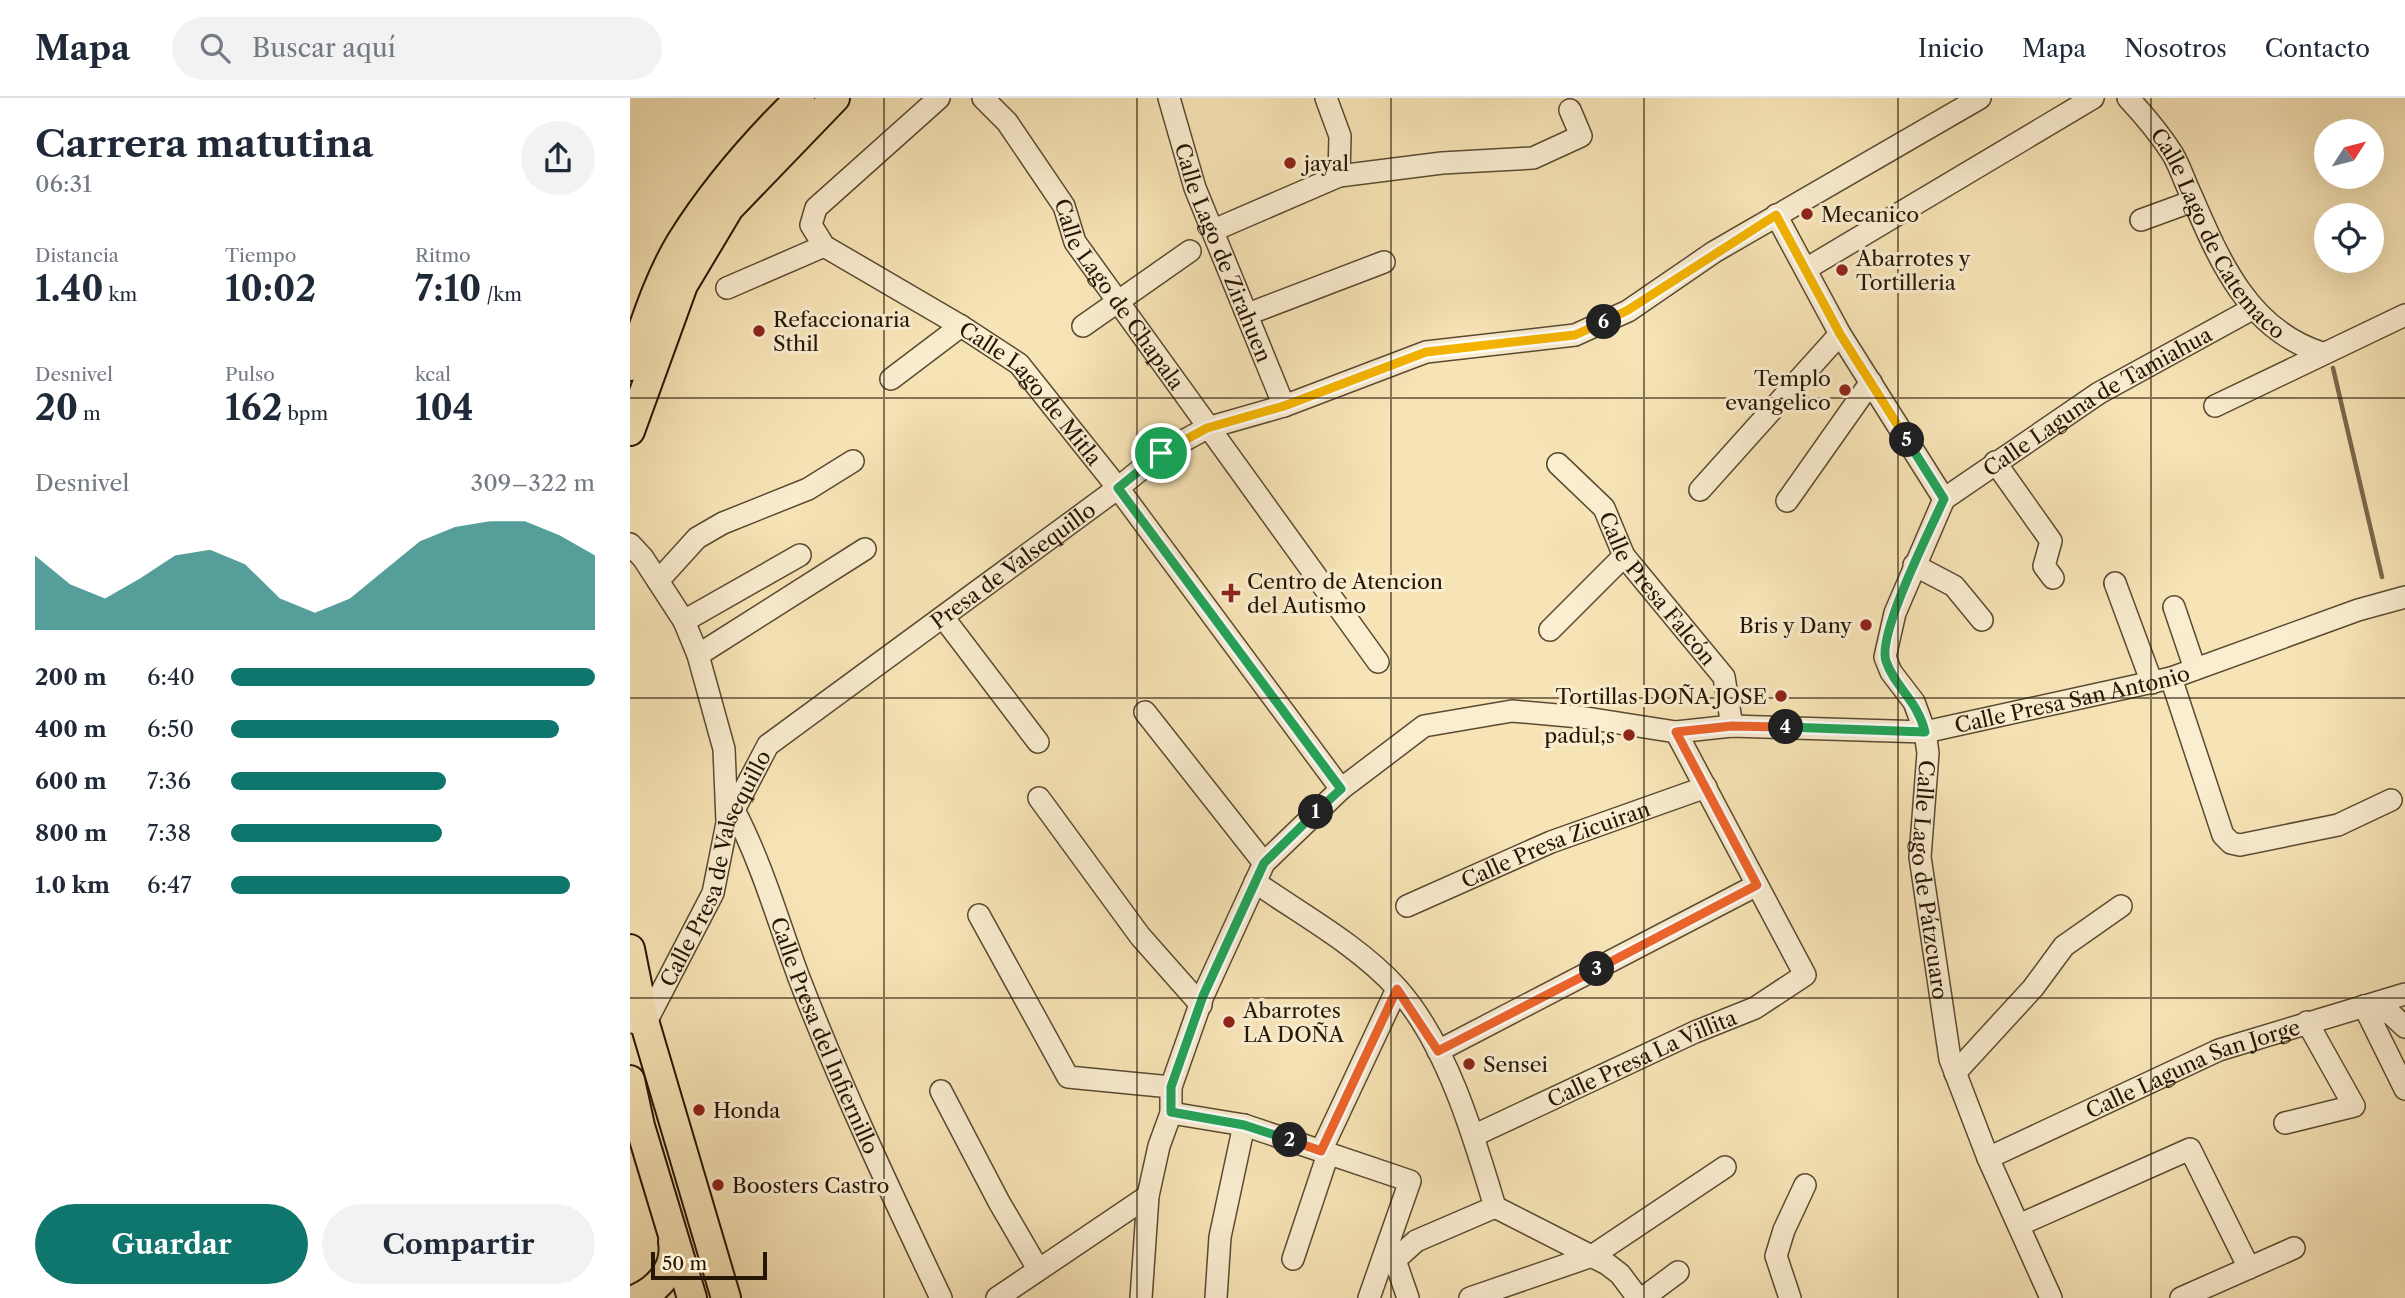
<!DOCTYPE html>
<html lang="es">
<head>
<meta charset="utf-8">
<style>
	body { margin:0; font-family:"Libre Caslon Text",serif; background:#f2f2f3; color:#1f2937; height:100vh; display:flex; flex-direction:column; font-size:26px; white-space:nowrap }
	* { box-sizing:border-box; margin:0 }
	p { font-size:23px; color:#747a83 }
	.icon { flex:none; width:38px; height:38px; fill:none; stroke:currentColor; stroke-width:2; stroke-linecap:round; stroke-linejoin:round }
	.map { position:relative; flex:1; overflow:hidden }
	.drawer { display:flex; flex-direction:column; background:#fff; width:630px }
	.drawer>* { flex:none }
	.needle { width:46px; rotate:54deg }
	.controls { position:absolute; left:1684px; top:21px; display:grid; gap:14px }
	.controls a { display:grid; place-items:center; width:70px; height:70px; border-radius:50%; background:#fff; box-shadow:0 7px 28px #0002; font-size:35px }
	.scale { position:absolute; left:21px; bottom:18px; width:116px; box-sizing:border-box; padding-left:7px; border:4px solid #261605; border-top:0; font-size:19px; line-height:24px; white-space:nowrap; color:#261605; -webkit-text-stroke:5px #faedd0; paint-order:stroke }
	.pin { position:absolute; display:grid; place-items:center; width:60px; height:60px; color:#fff; margin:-30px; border:4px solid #fff; border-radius:50%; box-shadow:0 2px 7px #0007 }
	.km { position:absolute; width:35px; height:35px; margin:-18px; border-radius:50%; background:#222; color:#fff; font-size:19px; line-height:35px; text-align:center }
	.round { display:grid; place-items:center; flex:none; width:74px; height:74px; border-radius:37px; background:#f2f2f3 }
	.head { display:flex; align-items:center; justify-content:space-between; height:119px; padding:0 35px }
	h1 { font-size:38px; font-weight:700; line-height:52px }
	.metrics { display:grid; grid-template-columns:repeat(3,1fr); gap:10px; height:119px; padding:7px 35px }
	.metrics div { display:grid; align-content:center }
	.metrics b { font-size:35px; font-weight:700 }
	.metrics small { font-size:19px; font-weight:400 }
	.metrics p { font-size:19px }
	.chart { height:196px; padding:14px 35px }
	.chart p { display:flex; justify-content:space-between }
	.chart svg { width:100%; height:126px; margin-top:7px; fill:#0f766e; opacity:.7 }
	.button { display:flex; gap:14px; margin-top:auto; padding:14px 35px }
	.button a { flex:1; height:80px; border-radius:42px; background:#0f766e; color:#fff; font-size:28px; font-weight:700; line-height:80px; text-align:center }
	.button a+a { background:#f2f2f3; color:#1f2937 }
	ul { padding:0 35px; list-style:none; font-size:23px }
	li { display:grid; grid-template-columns:112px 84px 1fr; align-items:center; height:52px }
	li i { height:18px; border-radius:9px; background:#0f766e }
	header { display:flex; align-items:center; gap:42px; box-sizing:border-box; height:98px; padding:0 35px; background:#fff; border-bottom:2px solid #e0e1e3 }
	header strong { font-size:33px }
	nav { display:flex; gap:38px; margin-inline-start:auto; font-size:24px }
	.search { width:490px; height:63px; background:#f2f2f3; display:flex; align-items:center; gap:18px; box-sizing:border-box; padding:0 24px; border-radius:38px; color:#747a83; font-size:26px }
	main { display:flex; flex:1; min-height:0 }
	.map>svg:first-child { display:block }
</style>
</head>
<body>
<header>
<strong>Mapa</strong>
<div class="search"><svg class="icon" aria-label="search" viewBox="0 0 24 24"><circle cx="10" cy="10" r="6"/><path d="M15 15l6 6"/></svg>Buscar aquí</div>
<nav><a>Inicio</a><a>Mapa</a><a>Nosotros</a><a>Contacto</a></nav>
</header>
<main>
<section class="drawer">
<div class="head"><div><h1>Carrera matutina</h1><p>06:31</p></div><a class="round"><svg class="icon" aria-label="share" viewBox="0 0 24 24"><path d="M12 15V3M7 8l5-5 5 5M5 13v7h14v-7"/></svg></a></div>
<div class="metrics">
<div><p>Distancia</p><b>1.40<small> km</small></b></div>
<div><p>Tiempo</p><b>10:02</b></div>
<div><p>Ritmo</p><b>7:10<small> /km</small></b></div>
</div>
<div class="metrics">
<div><p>Desnivel</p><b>20<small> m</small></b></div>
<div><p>Pulso</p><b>162<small> bpm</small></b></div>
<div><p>kcal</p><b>104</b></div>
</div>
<div class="chart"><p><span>Desnivel</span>309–322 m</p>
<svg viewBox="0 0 160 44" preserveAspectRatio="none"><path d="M0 44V18L10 28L20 33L30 26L40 18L50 16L60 21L70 33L80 38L90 33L100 23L110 13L120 8L130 6L140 6L150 11L160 18V44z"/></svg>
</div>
<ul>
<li><b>200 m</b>6:40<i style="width:100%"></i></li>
<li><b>400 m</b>6:50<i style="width:90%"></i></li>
<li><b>600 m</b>7:36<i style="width:59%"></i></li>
<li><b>800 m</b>7:38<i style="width:58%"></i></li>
<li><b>1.0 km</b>6:47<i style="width:93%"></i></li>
</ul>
<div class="button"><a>Guardar</a><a>Compartir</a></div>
</section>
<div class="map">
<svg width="1775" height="1200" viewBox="0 0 1775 1200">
	<rect width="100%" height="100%" fill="#f7e4b6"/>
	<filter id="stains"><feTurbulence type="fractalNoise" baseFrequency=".00286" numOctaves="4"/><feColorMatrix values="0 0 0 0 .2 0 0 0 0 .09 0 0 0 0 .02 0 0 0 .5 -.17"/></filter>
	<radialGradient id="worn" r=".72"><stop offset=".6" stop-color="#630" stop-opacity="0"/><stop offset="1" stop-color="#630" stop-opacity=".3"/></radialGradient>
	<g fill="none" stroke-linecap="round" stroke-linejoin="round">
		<path stroke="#79684b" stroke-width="4.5" d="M 1703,270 L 1752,479"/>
		<g stroke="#5a4a31" stroke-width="24">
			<g id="minor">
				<path id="s1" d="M 309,0 L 186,110 L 181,127 L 194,148 L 331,228 L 389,266 L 488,390 L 711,691"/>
				<path id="s2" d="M 353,0 L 377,24 L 434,108 L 445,144 L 748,564"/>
				<path id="s3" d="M 539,0 L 565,90 L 654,308"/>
				<path d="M 696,0 L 710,38 L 709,78"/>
				<path id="s4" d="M 1498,0 C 1514,17 1529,35 1542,55 C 1550,68 1555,85 1562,99 C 1590,164 1619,232 1692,255"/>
				<path d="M 1146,117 L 1210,236 L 1314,401"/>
				<path d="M 1511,122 L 1563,103"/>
				<path d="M 584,132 L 709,78 L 812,65 L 903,60 L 951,38 L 940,12"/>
				<path d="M 1176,171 L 1463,0"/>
				<path d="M 97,190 L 194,148"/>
				<path d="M 618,216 L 754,164"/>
				<path d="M 453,228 L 560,153"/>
				<path d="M 261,281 L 331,228"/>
				<path d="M 1585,308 L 1775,217"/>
				<path d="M 1365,364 L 1421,443 L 1414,468 L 1423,480"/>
				<path id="s5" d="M 928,366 L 974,410 L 994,458 L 1094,579 L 1102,628"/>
				<path d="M 1070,392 L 1210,236"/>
				<path id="s6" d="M 1314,401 L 1265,515 L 1255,559 L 1261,574 L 1284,604 L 1295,634 L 1298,655 L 1290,759 L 1320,961 L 1358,1060 L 1421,1200"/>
				<path id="s7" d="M 1314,401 L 1469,295 L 1622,211"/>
				<path d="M 1157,403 L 1241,284"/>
				<path d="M 0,446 L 13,460 L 54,523 L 68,557 L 94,651 L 97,723"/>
				<path d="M 1284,467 L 1324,488 L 1352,522"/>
				<path d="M 28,483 L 67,440 L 93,425 L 178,391 L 223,363"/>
				<path d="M 1485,485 L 1522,585"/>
				<path d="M 1544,509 L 1565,571"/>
				<path d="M 313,519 L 408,644"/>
				<path d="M 54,523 L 170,457"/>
				<path d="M 920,532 L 994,458"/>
				<path d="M 68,557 L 235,451"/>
				<path d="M 1541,580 L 1593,737 L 1601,745 L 1610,747 L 1708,727 L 1761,702"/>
				<path d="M 515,614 L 634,765"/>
				<path d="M 409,700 L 510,838 L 571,907"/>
				<path id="s8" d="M 104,712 C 132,766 148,823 169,880 C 211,989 261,1095 311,1200"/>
				<path d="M 625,784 C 672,817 728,847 767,890 C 817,946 844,1039 865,1109"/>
				<path id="s9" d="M 777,808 L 921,744 L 1076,689"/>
				<path d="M 349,817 L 438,979 L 541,989"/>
				<path d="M 1734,908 L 1775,991"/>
				<path d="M 1734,908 L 1761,916 L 1775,929"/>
				<path id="s10" d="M 0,924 L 15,926 L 83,795 L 97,725 L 138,647 L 488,390 L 531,355 L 577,330 L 654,308 L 796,254 L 945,237 L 998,213 L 1084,154 L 1350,0"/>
				<path d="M 808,953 L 1127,787"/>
				<path d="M 1325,975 L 1403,890 L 1434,848 L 1491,808"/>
				<path d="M 311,993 L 369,1104 L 408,1171"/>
				<path d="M 541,1015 L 614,1027 L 780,1083 L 739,1200"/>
				<path d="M 1655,1025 L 1724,1008 L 1677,924"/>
				<path id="s11" d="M 843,1038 L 1065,934 L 1125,910 L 1175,877 L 1046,634"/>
				<path d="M 691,1053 L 767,891"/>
				<path id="s12" d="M 1358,1060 L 1589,952 L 1775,896"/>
				<path d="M 865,1109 L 977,1166 L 990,1176 L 1008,1200"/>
				<path d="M 1389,1127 L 1560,1051 L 1619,1170"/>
				<path d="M 663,1161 L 698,1056"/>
				<path d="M 765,1162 L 778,1200"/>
				<path d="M 752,1167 L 765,1162 L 786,1143 L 865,1109"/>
				<path d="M 367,1200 L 518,1098"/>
				<path id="s13" d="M 511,1200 L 518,1098 L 529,1048 L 541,1015 L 541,989 L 573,898 L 634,765 L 711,691 L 794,628 L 882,613 L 950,619 L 1046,634 L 1102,628 L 1295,634 L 1541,580 L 1728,512 L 1775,499"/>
				<path d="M 586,1200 L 590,1139 L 614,1027"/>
				<path d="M 840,1200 L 962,1158 L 1095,1069"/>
				<path d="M 1013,1200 L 1048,1174"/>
				<path d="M 1160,1200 L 1146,1158 L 1154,1132 L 1175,1087"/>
				<path d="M 1551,1200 L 1664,1150"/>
			</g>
		</g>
		<g stroke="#261605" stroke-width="32">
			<g id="major">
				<path d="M 0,268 C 15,226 28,182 51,144 C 84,91 126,43 170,0"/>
				<path d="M 0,333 L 53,187 L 99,110 L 205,0"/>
				<path d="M 0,851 L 15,926 L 96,1200"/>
				<path d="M 0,982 L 10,1028 L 62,1200"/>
				<path d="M 8,1200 C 30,1190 47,1169 43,1144"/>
			</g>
		</g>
		<use href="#minor" stroke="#faedd0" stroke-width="21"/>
		<use href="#major" stroke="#f7e4b6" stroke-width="28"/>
	</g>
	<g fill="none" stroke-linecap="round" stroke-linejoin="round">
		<g stroke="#fff" stroke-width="14">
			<path id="split-1" d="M 531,355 L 488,390 L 711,691 L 686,714"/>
		</g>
		<g stroke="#fff" stroke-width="14">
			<path id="split-2" d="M 660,1042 L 614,1027 L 541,1014 L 541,989 L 573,898 L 634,765 L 686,714"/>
		</g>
		<g stroke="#fff" stroke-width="14">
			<path id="split-3" d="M 660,1042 L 691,1053 L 767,891 L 808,953 L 967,871"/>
		</g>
		<g stroke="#fff" stroke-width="14">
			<path id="split-4" d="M 967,871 L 1127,787 L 1046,634 L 1102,628 L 1156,629"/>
		</g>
		<g stroke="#fff" stroke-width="14">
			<path id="split-5" d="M 1156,629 L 1295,634 C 1287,601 1265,590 1256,563 C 1247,536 1301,430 1314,401 L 1277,342"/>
		</g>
		<g stroke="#fff" stroke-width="14">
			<path id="split-6" d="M 974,224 L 998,212 L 1146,117 L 1210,236 L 1277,342"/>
		</g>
		<g stroke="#fff" stroke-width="14">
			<path id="split-7" d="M 531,355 L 577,330 L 654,308 L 796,254 L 945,237 L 974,224"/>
		</g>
		<use href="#split-1" stroke="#22a559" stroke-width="9"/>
		<use href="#split-2" stroke="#22a559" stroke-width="9"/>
		<use href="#split-3" stroke="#f0652b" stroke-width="9"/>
		<use href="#split-4" stroke="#f0652b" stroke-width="9"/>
		<use href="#split-5" stroke="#22a559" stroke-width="9"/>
		<use href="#split-6" stroke="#f5b400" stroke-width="9"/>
		<use href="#split-7" stroke="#f5b400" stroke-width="9"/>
	</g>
	<path fill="none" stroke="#261605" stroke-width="2" stroke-opacity="0.55" d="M 254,0 L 254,1200M 507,0 L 507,1200M 761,0 L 761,1200M 1014,0 L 1014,1200M 1268,0 L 1268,1200M 1521,0 L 1521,1200M 0,300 L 1775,300M 0,600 L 1775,600M 0,900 L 1775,900"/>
	<g fill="#8f2418" stroke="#faedd0" stroke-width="2.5">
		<circle cx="660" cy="65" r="7"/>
		<circle cx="1177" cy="116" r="7"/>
		<circle cx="1212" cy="172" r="7"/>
		<circle cx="129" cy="233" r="7"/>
		<circle cx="1215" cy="292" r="7"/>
		<path d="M597.5 484.5h7v7h7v7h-7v7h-7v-7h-7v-7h7z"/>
		<circle cx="1236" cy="527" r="7"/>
		<circle cx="1151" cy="598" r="7"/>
		<circle cx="999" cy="637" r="7"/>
		<circle cx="599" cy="924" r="7"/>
		<circle cx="839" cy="966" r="7"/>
		<circle cx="69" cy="1012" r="7"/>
		<circle cx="88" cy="1087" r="7"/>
	</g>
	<g text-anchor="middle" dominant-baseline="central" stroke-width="6" stroke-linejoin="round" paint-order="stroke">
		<g font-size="21" fill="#261605" stroke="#faedd0" text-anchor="start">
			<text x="674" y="65">jayal</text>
			<text x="1191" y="116">Mecanico</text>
			<text x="1226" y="160">Abarrotes y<tspan x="1226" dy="24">Tortilleria</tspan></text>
			<text x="143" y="221">Refaccionaria<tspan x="143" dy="24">Sthil</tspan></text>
			<text x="1201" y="280" text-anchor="end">Templo<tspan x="1201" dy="24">evangelico</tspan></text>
			<text x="617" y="483">Centro de Atencion<tspan x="617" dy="24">del Autismo</tspan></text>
			<text x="1222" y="527" text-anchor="end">Bris y Dany</text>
			<text x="1137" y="598" text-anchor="end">Tortillas DOÑA JOSE</text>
			<text x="985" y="637" text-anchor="end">padul,s</text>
			<text x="613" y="912">Abarrotes<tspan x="613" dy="24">LA DOÑA</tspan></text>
			<text x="853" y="966">Sensei</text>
			<text x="83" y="1012">Honda</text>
			<text x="102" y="1087">Boosters Castro</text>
		</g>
		<g font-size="21" fill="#261605" stroke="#faedd0">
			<text stroke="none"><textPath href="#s4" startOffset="164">Calle Lago de Catemaco</textPath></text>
			<text stroke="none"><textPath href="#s3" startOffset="164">Calle Lago de Zirahuen</textPath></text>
			<text stroke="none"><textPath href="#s2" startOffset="240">Calle Lago de Chapala</textPath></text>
			<text stroke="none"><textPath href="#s1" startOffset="464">Calle Lago de Mitla</textPath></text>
			<text stroke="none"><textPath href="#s7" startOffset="182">Calle Laguna de Tamiahua</textPath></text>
			<text stroke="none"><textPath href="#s10" startOffset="626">Presa de Valsequillo</textPath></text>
			<text stroke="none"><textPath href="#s5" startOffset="161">Calle Presa Falcón</textPath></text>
			<text stroke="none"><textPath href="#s13" startOffset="1323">Calle Presa San Antonio</textPath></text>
			<text stroke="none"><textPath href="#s9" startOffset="161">Calle Presa Zicuiran</textPath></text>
			<text stroke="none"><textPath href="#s10" startOffset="187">Calle Presa de Valsequillo</textPath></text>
			<text stroke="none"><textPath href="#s6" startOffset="404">Calle Lago de Pátzcuaro</textPath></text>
			<text stroke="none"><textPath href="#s8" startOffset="243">Calle Presa del Infiernillo</textPath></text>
			<text stroke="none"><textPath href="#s11" startOffset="186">Calle Presa La Villita</textPath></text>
			<text stroke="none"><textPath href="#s12" startOffset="224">Calle Laguna San Jorge</textPath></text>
		</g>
	</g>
	<rect width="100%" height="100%" filter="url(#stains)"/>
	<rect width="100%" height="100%" fill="url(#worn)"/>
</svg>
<div class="controls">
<a><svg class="needle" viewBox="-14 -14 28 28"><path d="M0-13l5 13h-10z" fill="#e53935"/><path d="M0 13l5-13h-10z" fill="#747a83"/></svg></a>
<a><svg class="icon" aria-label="locate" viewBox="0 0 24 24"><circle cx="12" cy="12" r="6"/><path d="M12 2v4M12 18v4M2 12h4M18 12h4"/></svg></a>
</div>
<div class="scale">50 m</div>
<div class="pin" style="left:531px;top:355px;background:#1e9e55"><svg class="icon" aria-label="arrive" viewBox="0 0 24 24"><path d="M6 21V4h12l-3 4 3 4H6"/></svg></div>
<b class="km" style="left:686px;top:714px">1</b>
<b class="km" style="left:660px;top:1042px">2</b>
<b class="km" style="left:967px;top:871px">3</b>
<b class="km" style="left:1156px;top:629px">4</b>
<b class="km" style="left:1277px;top:342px">5</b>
<b class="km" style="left:974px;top:224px">6</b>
</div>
</main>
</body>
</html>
